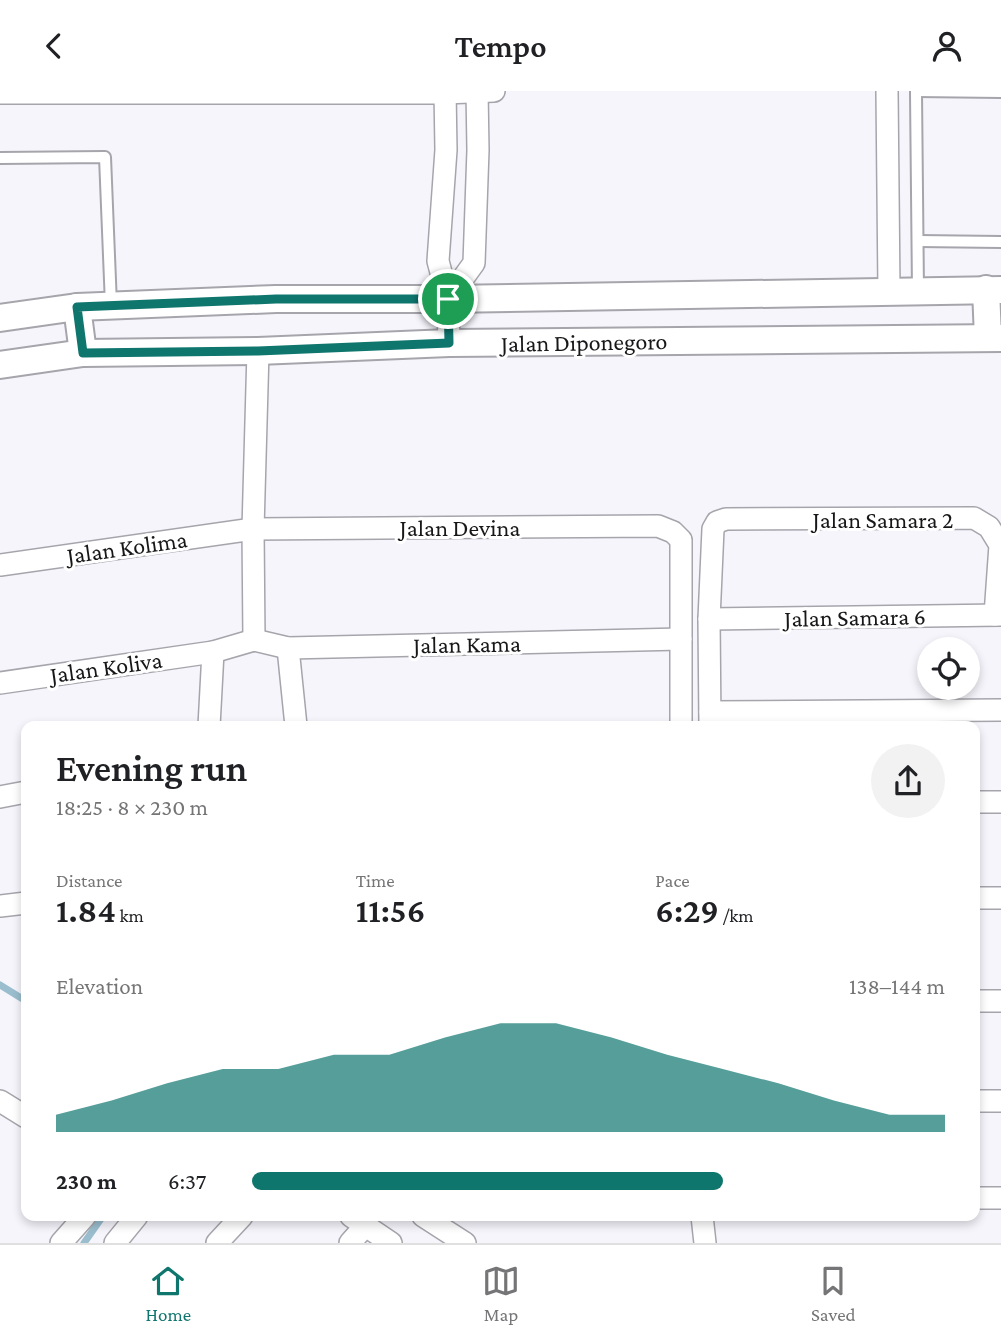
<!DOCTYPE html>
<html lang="en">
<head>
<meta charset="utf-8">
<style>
	body { margin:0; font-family:"Crimson Pro",serif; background:#f2f2f2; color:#202124; height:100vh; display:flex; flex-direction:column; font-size:26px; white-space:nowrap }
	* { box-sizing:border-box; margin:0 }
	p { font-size:23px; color:#757577 }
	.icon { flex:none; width:38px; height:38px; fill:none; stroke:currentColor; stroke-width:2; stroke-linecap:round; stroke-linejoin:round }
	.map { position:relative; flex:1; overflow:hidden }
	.details { position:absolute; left:21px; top:630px; width:959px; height:500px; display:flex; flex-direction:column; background:#fff; border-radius:14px; box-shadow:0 4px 10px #0003 }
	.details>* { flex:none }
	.buttons { position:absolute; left:917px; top:546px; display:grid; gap:14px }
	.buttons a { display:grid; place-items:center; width:63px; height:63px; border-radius:50%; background:#fff; box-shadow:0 4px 10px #0003; font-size:35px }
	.pin { position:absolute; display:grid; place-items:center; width:60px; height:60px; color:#fff; margin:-30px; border:4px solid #fff; border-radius:50%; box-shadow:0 2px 7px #0007 }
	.round { display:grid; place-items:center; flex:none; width:74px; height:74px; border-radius:37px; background:#f2f2f2 }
	.overview { display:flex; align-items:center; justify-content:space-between; height:119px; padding:0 35px }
	h1 { font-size:38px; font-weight:600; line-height:52px }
	.metrics { display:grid; grid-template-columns:repeat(3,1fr); gap:10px; height:119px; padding:7px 35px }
	.metrics div { display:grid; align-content:center }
	.metrics b { font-size:35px; font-weight:600 }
	.metrics small { font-size:19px; font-weight:400 }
	.metrics p { font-size:19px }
	.chart { height:196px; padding:14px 35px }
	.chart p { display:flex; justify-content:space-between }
	.chart svg { width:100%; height:126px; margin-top:7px; fill:#0f766e; opacity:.7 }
	ul { padding:0 35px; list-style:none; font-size:23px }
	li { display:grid; grid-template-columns:112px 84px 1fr; align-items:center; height:52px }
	li i { height:18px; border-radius:9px; background:#0f766e }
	header { display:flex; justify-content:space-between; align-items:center; height:91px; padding:0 35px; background:#fff; font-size:32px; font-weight:600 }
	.dock { display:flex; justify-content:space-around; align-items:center; height:98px; border-top:2px solid #e0e0e0; background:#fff; font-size:19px; color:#757577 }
	.dock a { display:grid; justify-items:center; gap:4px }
	.dock .current { color:#0f766e }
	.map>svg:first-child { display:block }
</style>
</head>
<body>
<header><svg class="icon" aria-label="back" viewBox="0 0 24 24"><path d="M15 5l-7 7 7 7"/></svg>Tempo<svg class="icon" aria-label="person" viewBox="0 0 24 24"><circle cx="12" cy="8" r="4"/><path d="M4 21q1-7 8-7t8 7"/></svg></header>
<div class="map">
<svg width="1001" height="1152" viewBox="0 0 1001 1152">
	<rect width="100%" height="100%" fill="#f6f5fc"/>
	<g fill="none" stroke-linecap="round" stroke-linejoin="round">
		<g stroke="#9abece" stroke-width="7">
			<path d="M 0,894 L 26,910"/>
			<path d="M 84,1152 L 103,1125"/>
		</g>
		<g stroke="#a6a5ac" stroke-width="14">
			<g id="service">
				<path d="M 916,0 L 1001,1"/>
				<path d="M 916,2 L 918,200"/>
				<path d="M 0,67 L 105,66 L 111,214"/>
				<path d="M 918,150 L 1001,151"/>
			</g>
		</g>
		<g stroke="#a6a5ac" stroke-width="24">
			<g id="minor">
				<path d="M 445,0 L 446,59 L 438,170 L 448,208 L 449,252"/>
				<path d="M 887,0 L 889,200"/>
				<path d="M 0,2 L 445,2 L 494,0"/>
				<path d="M 448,208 L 474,172 L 478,59 L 477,0"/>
				<path d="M 0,474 L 253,438 L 658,435 L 673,441 L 681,449 L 681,635"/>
				<path d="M 709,528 L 1001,524"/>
				<path d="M 254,549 L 288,557 L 681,548"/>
				<path d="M 254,549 L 253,438 L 258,260"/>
				<path d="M 288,557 L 296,635"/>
				<path d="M 0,592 L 213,561 L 254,549"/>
				<path d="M 710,621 L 1001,619"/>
				<path d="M 209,635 L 213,561"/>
				<path d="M 710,635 L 709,528 L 713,438 L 717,431 L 726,428 L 974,427 L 989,436 L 1000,454 L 995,524"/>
				<path d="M 0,706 L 26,701"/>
				<path d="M 975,711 L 1001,711"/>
				<path d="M 975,807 L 1001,807"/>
				<path d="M 0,815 L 26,812"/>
				<path d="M 975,910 L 1001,910"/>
				<path d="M 0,1010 L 26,1026"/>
				<path d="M 975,1010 L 1001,1010"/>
				<path d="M 975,1107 L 1001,1107"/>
				<path d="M 351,1125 L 391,1152"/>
				<path d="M 423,1125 L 465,1152"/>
				<path d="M 702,1125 L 705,1152"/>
				<path d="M 61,1152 L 85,1125"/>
				<path d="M 115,1152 L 137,1125"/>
				<path d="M 217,1152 L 242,1125"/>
				<path d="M 350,1152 L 365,1135"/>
			</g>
		</g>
		<g stroke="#a6a5ac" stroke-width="30">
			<g id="tertiary">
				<path d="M 986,198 L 988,247"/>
				<path d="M 77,216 L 83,262"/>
				<path d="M 0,227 L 77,216 L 276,208 L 448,208 L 1001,199"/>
				<path d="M 0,274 L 83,262 L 258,260 L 449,252 L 1001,247"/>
			</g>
		</g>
		<use href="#service" stroke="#fff" stroke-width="10"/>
		<use href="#minor" stroke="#fff" stroke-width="21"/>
		<use href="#tertiary" stroke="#fff" stroke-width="26"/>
	</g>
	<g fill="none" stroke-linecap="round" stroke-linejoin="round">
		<g stroke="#fff" stroke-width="14">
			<path id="route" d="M 276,208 L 448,208 L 449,252 L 258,260 L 83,262 L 77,216 Z"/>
		</g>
		<use href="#route" stroke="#0f766e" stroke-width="9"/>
	</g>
	<g text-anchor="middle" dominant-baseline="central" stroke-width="6" stroke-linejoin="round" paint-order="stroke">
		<g font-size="24" fill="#171719" stroke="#fff">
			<text transform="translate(584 251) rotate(-1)">Jalan Diponegoro</text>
			<text x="883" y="428">Jalan Samara 2</text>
			<text x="460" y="436">Jalan Devina</text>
			<text transform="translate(127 456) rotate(-8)">Jalan Kolima</text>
			<text transform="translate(855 526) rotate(-1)">Jalan Samara 6</text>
			<text transform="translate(467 553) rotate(-1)">Jalan Kama</text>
			<text transform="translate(106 576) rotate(-8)">Jalan Koliva</text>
		</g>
	</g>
</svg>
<div class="buttons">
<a><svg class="icon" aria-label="locate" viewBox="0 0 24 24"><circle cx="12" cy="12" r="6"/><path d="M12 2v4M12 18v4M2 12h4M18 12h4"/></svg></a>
</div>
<div class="pin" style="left:448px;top:208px;background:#1e9e55"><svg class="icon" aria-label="arrive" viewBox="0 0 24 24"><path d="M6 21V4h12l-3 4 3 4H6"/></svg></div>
<section class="details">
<div class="overview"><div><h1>Evening run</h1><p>18:25 · 8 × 230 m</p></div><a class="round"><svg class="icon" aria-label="share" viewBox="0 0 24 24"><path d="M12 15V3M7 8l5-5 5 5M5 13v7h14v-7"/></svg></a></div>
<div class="metrics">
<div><p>Distance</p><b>1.84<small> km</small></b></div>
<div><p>Time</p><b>11:56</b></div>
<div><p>Pace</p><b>6:29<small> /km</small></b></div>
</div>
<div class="chart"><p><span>Elevation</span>138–144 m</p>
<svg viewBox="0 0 160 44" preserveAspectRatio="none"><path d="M0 44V38L10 33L20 27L30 22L40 22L50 17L60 17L70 11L80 6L90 6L100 11L110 17L120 22L130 27L140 33L150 38L160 38V44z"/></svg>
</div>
<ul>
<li><b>230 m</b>6:37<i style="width:68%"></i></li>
</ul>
</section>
</div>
<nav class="dock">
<a class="current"><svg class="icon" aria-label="home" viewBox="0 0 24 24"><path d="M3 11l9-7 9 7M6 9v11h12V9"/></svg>Home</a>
<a><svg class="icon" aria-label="map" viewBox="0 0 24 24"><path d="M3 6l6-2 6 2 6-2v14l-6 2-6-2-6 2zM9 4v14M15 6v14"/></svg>Map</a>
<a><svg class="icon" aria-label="saved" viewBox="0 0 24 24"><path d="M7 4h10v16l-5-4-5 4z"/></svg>Saved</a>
</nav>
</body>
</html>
